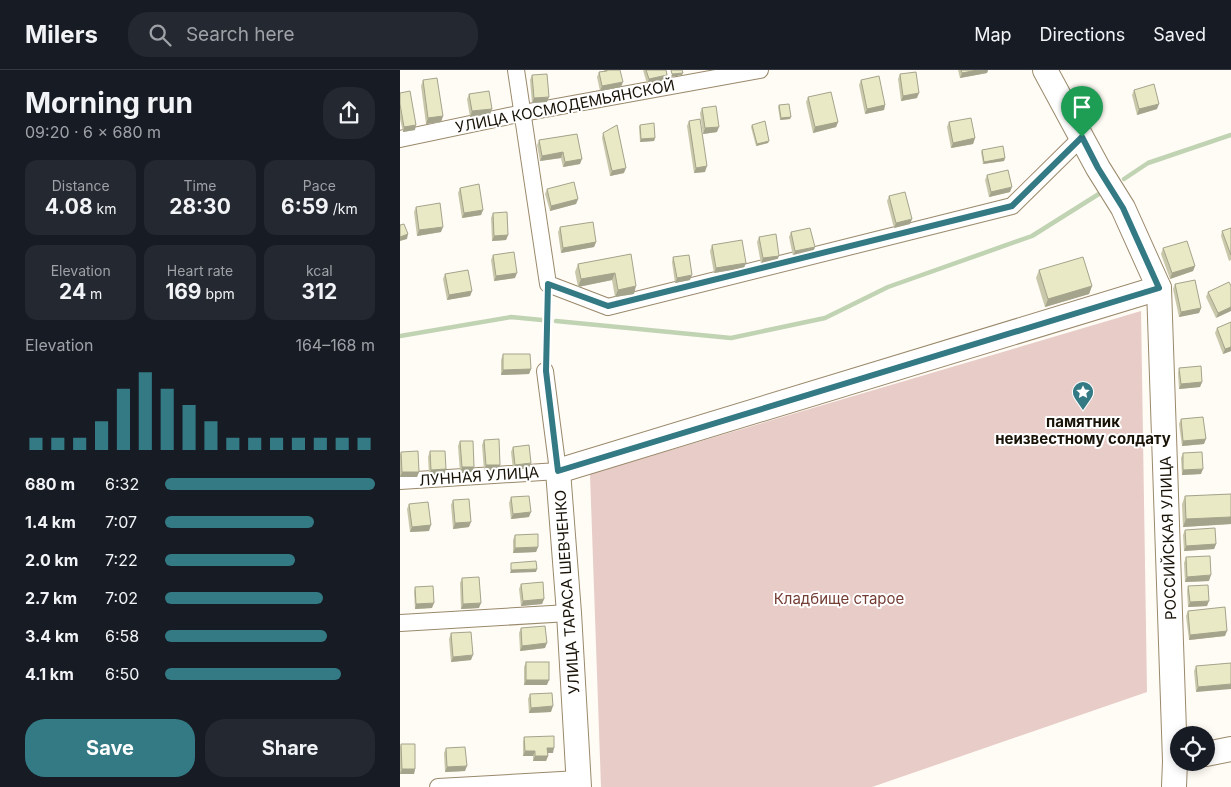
<!DOCTYPE html>
<html lang="en">
<head>
<meta charset="utf-8">
<style>
	body { margin:0; font-family:Inter,sans-serif; background:#242831; color:#f1f3f6; height:100vh; display:flex; flex-direction:column; font-size:19px; white-space:nowrap }
	* { box-sizing:border-box; margin:0 }
	p { font-size:16px; color:#9ea1a6 }
	.icon { flex:none; width:28px; height:28px; fill:none; stroke:currentColor; stroke-width:2; stroke-linecap:round; stroke-linejoin:round }
	.map { position:relative; flex:1; overflow:hidden }
	.side { display:flex; flex-direction:column; background:#171b24; width:400px }
	.side>* { flex:none }
	.buttons { position:absolute; left:770px; top:656px; display:grid; gap:10px }
	.buttons a { display:grid; place-items:center; width:45px; height:45px; border-radius:50%; background:#171b24; box-shadow:0 2px 8px #0003; font-size:25px }
	.pin { position:absolute; display:grid; place-items:center; width:42px; height:42px; color:#fff; margin:-51px -21px; border-radius:50% 50% 50% 0; rotate:-45deg; box-shadow:0 0 5px #0007 }
	.pin .icon { rotate:45deg }
	.round { display:grid; place-items:center; flex:none; width:52px; height:52px; border-radius:20px; background:#242831 }
	.head { display:flex; align-items:center; justify-content:space-between; height:85px; padding:0 25px }
	h1 { font-size:28px; font-weight:700; line-height:38px }
	.stats { display:grid; grid-template-columns:repeat(3,1fr); gap:8px; height:85px; padding:5px 25px }
	.stats div { display:grid; align-content:center; border-radius:12px; background:#242831; text-align:center }
	.stats b { font-size:21px; font-weight:700 }
	.stats small { font-size:14px; font-weight:400 }
	.stats p { font-size:14px }
	.chart { height:140px; padding:10px 25px }
	.chart p { display:flex; justify-content:space-between }
	.chart svg { width:100%; height:90px; margin-top:5px; stroke:#337a85; stroke-width:6 }
	.button { display:flex; gap:10px; margin-top:auto; padding:10px 25px }
	.button a { flex:1; height:58px; border-radius:20px; background:#337a85; color:#fff; font-size:20px; font-weight:700; line-height:58px; text-align:center }
	.button a+a { background:#242831; color:#f1f3f6 }
	ul { padding:0 25px; list-style:none; font-size:16px }
	li { display:grid; grid-template-columns:80px 60px 1fr; align-items:center; height:38px }
	li i { height:12px; border-radius:6px; background:#337a85 }
	header { display:flex; align-items:center; gap:30px; box-sizing:border-box; height:70px; padding:0 25px; background:#171b24; border-bottom:1px solid #363941 }
	header strong { font-size:24px }
	nav { display:flex; gap:28px; margin-inline-start:auto; font-size:18px }
	.search { width:350px; height:45px; background:#242831; display:flex; align-items:center; gap:12px; box-sizing:border-box; padding:0 18px; border-radius:20px; color:#9ea1a6; font-size:19px }
	main { display:flex; flex:1; min-height:0 }
	.map>svg:first-child { display:block }
</style>
</head>
<body>
<header>
<strong>Milers</strong>
<div class="search"><svg class="icon" aria-label="search" viewBox="0 0 24 24"><circle cx="10" cy="10" r="6"/><path d="M15 15l6 6"/></svg>Search here</div>
<nav><a>Map</a><a>Directions</a><a>Saved</a></nav>
</header>
<main>
<section class="side">
<div class="head"><div><h1>Morning run</h1><p>09:20 · 6 × 680 m</p></div><a class="round"><svg class="icon" aria-label="share" viewBox="0 0 24 24"><path d="M12 15V3M7 8l5-5 5 5M5 13v7h14v-7"/></svg></a></div>
<div class="stats">
<div><p>Distance</p><b>4.08<small> km</small></b></div>
<div><p>Time</p><b>28:30</b></div>
<div><p>Pace</p><b>6:59<small> /km</small></b></div>
</div>
<div class="stats">
<div><p>Elevation</p><b>24<small> m</small></b></div>
<div><p>Heart rate</p><b>169<small> bpm</small></b></div>
<div><p>kcal</p><b>312</b></div>
</div>
<div class="chart"><p><span>Elevation</span>164–168 m</p>
<svg viewBox="0 0 160 44" preserveAspectRatio="none"><path d="M5 44V38M15 44V38M25 44V38M35 44V30M45 44V14M55 44V6M65 44V14M75 44V22M85 44V30M95 44V38M105 44V38M115 44V38M125 44V38M135 44V38M145 44V38M155 44V38"/></svg>
</div>
<ul>
<li><b>680 m</b>6:32<i style="width:100%"></i></li>
<li><b>1.4 km</b>7:07<i style="width:71%"></i></li>
<li><b>2.0 km</b>7:22<i style="width:62%"></i></li>
<li><b>2.7 km</b>7:02<i style="width:75%"></i></li>
<li><b>3.4 km</b>6:58<i style="width:77%"></i></li>
<li><b>4.1 km</b>6:50<i style="width:84%"></i></li>
</ul>
<div class="button"><a>Save</a><a>Share</a></div>
</section>
<div class="map">
<svg width="831" height="717" viewBox="0 0 831 717">
	<rect width="100%" height="100%" fill="#fffbf5"/>
	<path fill="#e8ccc7" d="M 741,241 L 747,622 L 472,717 L 201,717 L 190,404 Z"/>
	<g fill="none" stroke-linecap="round" stroke-linejoin="round">
		<g stroke="#c0d3b2" stroke-width="4.5">
			<path d="M 724,109 L 748,93 L 831,65"/>
			<path d="M 156,251 L 331,268 L 425,248 L 488,217 L 632,166 L 702,122"/>
			<path d="M 0,266 L 111,247 L 142,250"/>
		</g>
		<g stroke="#9a896b" stroke-width="18">
			<g id="street">
				<path d="M 116,0 L 148,214 L 208,237 L 612,136 L 682,67"/>
				<path d="M 0,69 L 123,43 L 360,0"/>
				<path d="M 0,411 L 158,401 L 145,301"/>
				<path d="M 0,553 L 169,543"/>
				<path d="M 38,717 L 179,709"/>
			</g>
		</g>
		<g stroke="#9a896b" stroke-width="26">
			<g id="secondary">
				<path d="M 645,0 L 698,98 L 723,138 L 759,218 L 775,691 L 774,717"/>
				<path d="M 806,684 L 831,679"/>
				<path d="M 179,717 L 169,543 L 158,401 L 759,218"/>
			</g>
		</g>
		<path stroke="#8b867d" stroke-width="2.5" stroke-dasharray="4 2.5" stroke-linecap="butt" d="M 146,285 L 148,230"/>
		<use href="#street" stroke="#fff" stroke-width="16"/>
		<use href="#secondary" stroke="#fff" stroke-width="24"/>
	</g>
	<g fill="#c9c8aa">
		<path d="M 204,0 L 220,0 L 221,17 L 200,21 L 197,7 L 199,2 L 204,1 Z"/>
		<path d="M 243,0 L 266,0 L 267,5 L 265,10 L 247,14 Z"/>
		<path d="M 558,0 L 588,0 L 587,3 L 560,8 Z"/>
		<path d="M 500,4 L 517,28 L 501,31 L 498,9 Z"/>
		<path d="M 132,5 L 147,32 L 132,33 L 130,10 Z"/>
		<path d="M 23,10 L 43,46 L 41,52 L 26,54 L 21,16 Z"/>
		<path d="M 461,10 L 485,35 L 484,40 L 465,44 L 459,15 Z"/>
		<path d="M 734,20 L 757,39 L 737,45 L 732,25 Z"/>
		<path d="M 0,23 L 15,60 L 3,62 L 0,49 Z"/>
		<path d="M 69,24 L 92,39 L 90,44 L 70,47 L 67,29 Z"/>
		<path d="M 408,27 L 438,52 L 436,57 L 413,63 L 406,32 Z"/>
		<path d="M 379,35 L 390,49 L 380,50 L 378,37 Z"/>
		<path d="M 302,38 L 317,62 L 303,64 L 300,43 Z"/>
		<path d="M 289,51 L 305,102 L 294,103 L 287,56 Z"/>
		<path d="M 549,52 L 575,68 L 573,74 L 551,78 L 547,57 Z"/>
		<path d="M 240,55 L 255,68 L 254,71 L 240,72 L 239,57 Z"/>
		<path d="M 352,55 L 368,73 L 356,76 L 351,57 Z"/>
		<path d="M 203,63 L 224,103 L 210,106 L 202,68 Z"/>
		<path d="M 177,64 L 180,94 L 163,97 L 161,88 L 140,91 L 137,75 L 139,70 Z"/>
		<path d="M 582,80 L 605,88 L 604,91 L 583,94 L 581,82 Z"/>
		<path d="M 587,105 L 610,122 L 589,127 L 585,110 Z"/>
		<path d="M 60,118 L 83,140 L 81,145 L 62,148 L 58,123 Z"/>
		<path d="M 147,119 L 178,129 L 176,134 L 150,141 L 145,124 Z"/>
		<path d="M 489,126 L 510,154 L 494,158 L 487,131 Z"/>
		<path d="M 16,137 L 41,162 L 17,166 L 14,142 Z"/>
		<path d="M 93,143 L 108,165 L 106,170 L 92,171 L 91,148 Z"/>
		<path d="M 160,157 L 196,172 L 194,177 L 161,183 L 158,162 Z"/>
		<path d="M 831,158 L 831,190 L 829,191 L 821,166 L 822,161 Z"/>
		<path d="M 391,162 L 415,177 L 413,182 L 393,186 L 389,167 Z"/>
		<path d="M 359,167 L 377,191 L 361,194 L 357,172 Z"/>
		<path d="M 312,175 L 344,198 L 314,203 L 310,181 Z"/>
		<path d="M 763,178 L 795,196 L 793,201 L 770,209 L 761,184 Z"/>
		<path d="M 231,184 L 234,224 L 215,227 L 212,210 L 178,217 L 175,202 L 178,194 Z"/>
		<path d="M 93,185 L 115,208 L 94,211 L 91,190 Z"/>
		<path d="M 273,187 L 290,210 L 275,213 L 272,192 Z"/>
		<path d="M 639,200 L 692,216 L 689,224 L 645,237 L 636,208 Z"/>
		<path d="M 45,204 L 72,221 L 70,226 L 47,230 L 43,209 Z"/>
		<path d="M 775,214 L 801,238 L 799,243 L 779,247 L 773,219 Z"/>
		<path d="M 831,216 L 816,248 L 806,227 L 808,222 Z"/>
		<path d="M 831,252 L 831,281 L 823,284 L 815,263 L 817,258 Z"/>
		<path d="M 103,284 L 131,299 L 129,304 L 101,305 L 101,290 Z"/>
		<path d="M 779,298 L 802,312 L 800,317 L 779,319 L 778,303 Z"/>
		<path d="M 781,349 L 804,374 L 782,376 L 779,354 Z"/>
		<path d="M 84,370 L 98,400 L 84,401 L 82,375 Z"/>
		<path d="M 60,371 L 74,397 L 72,402 L 60,403 L 58,376 Z"/>
		<path d="M 113,377 L 129,398 L 113,400 L 111,382 Z"/>
		<path d="M 30,381 L 44,405 L 29,405 L 28,387 Z"/>
		<path d="M 1,382 L 19,402 L 17,407 L 0,407 L 0,385 Z"/>
		<path d="M 783,383 L 801,404 L 782,405 L 781,388 Z"/>
		<path d="M 831,424 L 831,454 L 783,457 L 782,434 L 785,426 Z"/>
		<path d="M 111,427 L 129,447 L 111,449 L 109,433 Z"/>
		<path d="M 53,430 L 69,457 L 53,459 L 51,435 Z"/>
		<path d="M 9,434 L 29,461 L 10,462 L 7,439 Z"/>
		<path d="M 785,460 L 816,474 L 814,479 L 784,481 L 783,465 Z"/>
		<path d="M 115,465 L 138,477 L 136,482 L 113,483 L 113,470 Z"/>
		<path d="M 786,487 L 809,511 L 785,512 L 784,493 Z"/>
		<path d="M 62,508 L 79,538 L 61,539 L 60,513 Z"/>
		<path d="M 121,514 L 144,529 L 142,534 L 121,536 L 119,519 Z"/>
		<path d="M 788,516 L 807,536 L 788,537 L 787,521 Z"/>
		<path d="M 15,517 L 32,538 L 15,539 L 14,522 Z"/>
		<path d="M 788,541 L 825,566 L 789,570 L 786,546 Z"/>
		<path d="M 121,558 L 145,578 L 120,581 L 119,563 Z"/>
		<path d="M 51,563 L 71,590 L 51,592 L 49,569 Z"/>
		<path d="M 126,592 L 147,615 L 124,615 L 124,597 Z"/>
		<path d="M 831,593 L 796,622 L 794,601 L 796,596 Z"/>
		<path d="M 130,624 L 151,642 L 129,643 L 128,629 Z"/>
		<path d="M 124,667 L 153,683 L 147,683 L 148,686 L 146,691 L 133,691 L 133,686 L 123,686 L 123,672 Z"/>
		<path d="M 1,674 L 15,699 L 14,704 L 0,704 L 0,677 Z"/>
		<path d="M 46,678 L 65,701 L 45,702 L 44,683 Z"/>
	</g>
	<g fill="#a4a38b">
		<path d="M 578,0 L 588,0 L 587,3 L 560,8 L 562,3 Z"/>
		<path d="M 283,3 L 282,5 L 271,7 L 272,4 Z"/>
		<path d="M 267,5 L 265,10 L 247,14 L 249,9 Z"/>
		<path d="M 223,12 L 221,17 L 200,21 L 202,16 Z"/>
		<path d="M 519,23 L 517,28 L 501,31 L 503,26 Z"/>
		<path d="M 149,27 L 147,32 L 132,33 L 134,28 Z"/>
		<path d="M 759,34 L 757,39 L 737,45 L 739,39 Z"/>
		<path d="M 485,35 L 484,40 L 465,44 L 467,39 Z"/>
		<path d="M 92,39 L 90,44 L 70,47 L 72,41 Z"/>
		<path d="M 43,46 L 41,52 L 26,54 L 28,48 Z"/>
		<path d="M 391,47 L 390,49 L 380,50 L 381,48 Z"/>
		<path d="M 438,52 L 436,57 L 413,63 L 415,57 Z"/>
		<path d="M 16,55 L 15,60 L 3,62 L 4,57 Z"/>
		<path d="M 319,57 L 317,62 L 303,64 L 305,58 Z"/>
		<path d="M 255,68 L 254,71 L 240,72 L 241,69 Z"/>
		<path d="M 575,68 L 573,74 L 551,78 L 553,73 Z"/>
		<path d="M 369,71 L 368,73 L 356,76 L 357,74 Z"/>
		<path d="M 163,82 L 161,88 L 140,91 L 142,86 Z"/>
		<path d="M 605,88 L 604,91 L 583,94 L 584,92 Z"/>
		<path d="M 182,89 L 180,94 L 163,97 L 165,92 Z"/>
		<path d="M 307,96 L 305,102 L 294,103 L 296,98 Z"/>
		<path d="M 226,98 L 224,103 L 210,106 L 212,101 Z"/>
		<path d="M 612,117 L 610,122 L 589,127 L 591,122 Z"/>
		<path d="M 178,129 L 176,134 L 150,141 L 151,136 Z"/>
		<path d="M 83,140 L 81,145 L 62,148 L 64,143 Z"/>
		<path d="M 512,149 L 510,154 L 494,158 L 496,153 Z"/>
		<path d="M 43,157 L 41,162 L 17,166 L 19,160 Z"/>
		<path d="M 8,164 L 7,169 L 0,171 L 0,167 Z"/>
		<path d="M 108,165 L 106,170 L 92,171 L 94,166 Z"/>
		<path d="M 196,172 L 194,177 L 161,183 L 163,178 Z"/>
		<path d="M 415,177 L 413,182 L 393,186 L 395,181 Z"/>
		<path d="M 379,186 L 377,191 L 361,194 L 363,188 Z"/>
		<path d="M 346,193 L 344,198 L 314,203 L 316,198 Z"/>
		<path d="M 795,196 L 793,201 L 770,209 L 772,203 Z"/>
		<path d="M 117,203 L 115,208 L 94,211 L 96,206 Z"/>
		<path d="M 215,203 L 212,210 L 178,217 L 181,209 Z"/>
		<path d="M 292,205 L 290,210 L 275,213 L 277,208 Z"/>
		<path d="M 236,216 L 234,224 L 215,227 L 218,220 Z"/>
		<path d="M 692,216 L 689,224 L 645,237 L 648,229 Z"/>
		<path d="M 72,221 L 70,226 L 47,230 L 49,225 Z"/>
		<path d="M 831,237 L 831,241 L 816,248 L 818,243 Z"/>
		<path d="M 801,238 L 799,243 L 779,247 L 781,242 Z"/>
		<path d="M 831,277 L 831,281 L 823,284 L 825,279 Z"/>
		<path d="M 131,299 L 129,304 L 101,305 L 103,300 Z"/>
		<path d="M 802,312 L 800,317 L 779,319 L 781,314 Z"/>
		<path d="M 806,369 L 804,374 L 782,376 L 783,371 Z"/>
		<path d="M 131,393 L 129,398 L 113,400 L 115,395 Z"/>
		<path d="M 86,395 L 100,395 L 98,400 L 84,401 Z"/>
		<path d="M 62,397 L 74,397 L 72,402 L 60,403 Z"/>
		<path d="M 46,399 L 44,405 L 29,405 L 31,400 Z"/>
		<path d="M 803,399 L 801,404 L 782,405 L 783,400 Z"/>
		<path d="M 2,402 L 19,402 L 17,407 L 0,407 Z"/>
		<path d="M 131,442 L 129,447 L 111,449 L 113,444 Z"/>
		<path d="M 831,447 L 831,454 L 783,457 L 786,449 Z"/>
		<path d="M 71,452 L 69,457 L 53,459 L 55,453 Z"/>
		<path d="M 31,455 L 29,461 L 10,462 L 12,457 Z"/>
		<path d="M 816,474 L 814,479 L 784,481 L 786,476 Z"/>
		<path d="M 138,477 L 136,482 L 113,483 L 115,478 Z"/>
		<path d="M 137,499 L 136,502 L 110,503 L 111,500 Z"/>
		<path d="M 811,505 L 809,511 L 785,512 L 787,507 Z"/>
		<path d="M 144,529 L 142,534 L 121,536 L 123,531 Z"/>
		<path d="M 809,531 L 807,536 L 788,537 L 790,532 Z"/>
		<path d="M 34,533 L 32,538 L 15,539 L 16,534 Z"/>
		<path d="M 81,533 L 79,538 L 61,539 L 63,534 Z"/>
		<path d="M 827,561 L 825,566 L 789,570 L 790,565 Z"/>
		<path d="M 147,573 L 145,578 L 120,581 L 122,576 Z"/>
		<path d="M 73,585 L 71,590 L 51,592 L 53,587 Z"/>
		<path d="M 126,610 L 149,610 L 147,615 L 124,615 Z"/>
		<path d="M 831,614 L 831,619 L 796,622 L 798,617 Z"/>
		<path d="M 153,636 L 151,642 L 129,643 L 131,638 Z"/>
		<path d="M 147,678 L 154,678 L 153,683 L 145,683 Z"/>
		<path d="M 125,681 L 135,681 L 133,686 L 123,686 Z"/>
		<path d="M 135,686 L 148,686 L 146,691 L 133,691 Z"/>
		<path d="M 67,696 L 65,701 L 45,702 L 47,697 Z"/>
		<path d="M 2,699 L 15,699 L 14,704 L 0,704 Z"/>
	</g>
	<g fill="#eae9c6" stroke="#a4a38b">
		<path d="M 207,0 L 220,0 L 223,12 L 202,16 L 199,2 L 207,1 Z"/>
		<path d="M 246,0 L 266,0 L 267,5 L 249,9 Z"/>
		<path d="M 271,0 L 282,0 L 283,3 L 272,4 Z"/>
		<path d="M 561,0 L 578,0 L 562,3 Z"/>
		<path d="M 516,2 L 519,23 L 503,26 L 500,4 Z"/>
		<path d="M 147,4 L 149,27 L 134,28 L 132,5 Z"/>
		<path d="M 479,6 L 485,35 L 467,39 L 461,10 Z"/>
		<path d="M 37,8 L 43,46 L 28,48 L 23,10 Z"/>
		<path d="M 754,14 L 759,34 L 739,39 L 734,20 Z"/>
		<path d="M 10,21 L 16,55 L 4,57 L 0,34 L 0,23 Z"/>
		<path d="M 89,21 L 92,39 L 72,41 L 69,24 Z"/>
		<path d="M 431,22 L 438,52 L 415,57 L 408,27 Z"/>
		<path d="M 389,34 L 391,47 L 381,48 L 379,35 Z"/>
		<path d="M 316,36 L 319,57 L 305,58 L 302,38 Z"/>
		<path d="M 571,48 L 575,68 L 553,73 L 549,52 Z"/>
		<path d="M 300,49 L 307,96 L 296,98 L 289,51 Z"/>
		<path d="M 365,51 L 369,71 L 357,74 L 352,55 Z"/>
		<path d="M 254,53 L 255,68 L 241,69 L 240,55 Z"/>
		<path d="M 217,55 L 226,98 L 212,101 L 203,63 Z"/>
		<path d="M 177,64 L 182,89 L 165,92 L 163,82 L 142,86 L 139,70 Z"/>
		<path d="M 603,76 L 605,88 L 584,92 L 582,80 Z"/>
		<path d="M 608,100 L 612,117 L 591,122 L 587,105 Z"/>
		<path d="M 174,112 L 178,129 L 151,136 L 147,119 Z"/>
		<path d="M 79,114 L 83,140 L 64,143 L 60,118 Z"/>
		<path d="M 505,122 L 512,149 L 496,153 L 489,126 Z"/>
		<path d="M 40,133 L 43,157 L 19,160 L 16,137 Z"/>
		<path d="M 107,142 L 108,165 L 94,166 L 93,143 Z"/>
		<path d="M 193,152 L 196,172 L 163,178 L 160,157 Z"/>
		<path d="M 4,154 L 8,164 L 0,167 L 0,155 Z"/>
		<path d="M 410,158 L 415,177 L 395,181 L 391,162 Z"/>
		<path d="M 831,158 L 831,185 L 822,161 Z"/>
		<path d="M 376,164 L 379,186 L 363,188 L 359,167 Z"/>
		<path d="M 342,170 L 346,193 L 316,198 L 312,175 Z"/>
		<path d="M 787,171 L 795,196 L 772,203 L 763,178 Z"/>
		<path d="M 114,182 L 117,203 L 96,206 L 93,185 Z"/>
		<path d="M 231,184 L 236,216 L 218,220 L 215,203 L 181,209 L 178,194 Z"/>
		<path d="M 289,185 L 292,205 L 277,208 L 273,187 Z"/>
		<path d="M 683,187 L 692,216 L 648,229 L 639,200 Z"/>
		<path d="M 68,200 L 72,221 L 49,225 L 45,204 Z"/>
		<path d="M 795,210 L 801,238 L 781,242 L 775,214 Z"/>
		<path d="M 829,212 L 831,216 L 831,237 L 818,243 L 808,222 Z"/>
		<path d="M 831,252 L 831,277 L 825,279 L 817,258 Z"/>
		<path d="M 103,284 L 130,284 L 131,299 L 103,300 Z"/>
		<path d="M 801,296 L 802,312 L 781,314 L 779,298 Z"/>
		<path d="M 803,347 L 806,369 L 783,371 L 781,349 Z"/>
		<path d="M 99,369 L 100,395 L 86,395 L 84,370 Z"/>
		<path d="M 60,371 L 73,371 L 74,397 L 62,397 Z"/>
		<path d="M 129,375 L 131,393 L 115,395 L 113,377 Z"/>
		<path d="M 18,381 L 19,402 L 2,402 L 1,382 Z"/>
		<path d="M 30,381 L 45,381 L 46,399 L 31,400 Z"/>
		<path d="M 802,382 L 803,399 L 783,400 L 783,383 Z"/>
		<path d="M 831,424 L 831,447 L 786,449 L 785,426 Z"/>
		<path d="M 129,426 L 131,442 L 113,444 L 111,427 Z"/>
		<path d="M 69,429 L 71,452 L 55,453 L 53,430 Z"/>
		<path d="M 28,432 L 31,455 L 12,457 L 9,434 Z"/>
		<path d="M 815,458 L 816,474 L 786,476 L 785,460 Z"/>
		<path d="M 138,464 L 138,477 L 115,478 L 115,465 Z"/>
		<path d="M 810,486 L 811,505 L 787,507 L 786,487 Z"/>
		<path d="M 136,491 L 137,499 L 111,500 L 111,493 Z"/>
		<path d="M 79,507 L 81,533 L 63,534 L 62,508 Z"/>
		<path d="M 143,512 L 144,529 L 123,531 L 121,514 Z"/>
		<path d="M 808,515 L 809,531 L 790,532 L 788,516 Z"/>
		<path d="M 33,516 L 34,533 L 16,534 L 15,517 Z"/>
		<path d="M 825,537 L 827,561 L 790,565 L 788,541 Z"/>
		<path d="M 145,556 L 147,573 L 122,576 L 121,558 Z"/>
		<path d="M 71,562 L 73,585 L 53,587 L 51,563 Z"/>
		<rect x="126" y="592" width="23" height="18"/>
		<path d="M 831,593 L 831,614 L 798,617 L 796,596 Z"/>
		<path d="M 152,623 L 153,636 L 131,638 L 130,624 Z"/>
		<path d="M 154,666 L 154,678 L 147,678 L 148,686 L 135,686 L 135,681 L 125,681 L 124,667 Z"/>
		<path d="M 1,674 L 15,674 L 15,699 L 2,699 Z"/>
		<path d="M 65,677 L 67,696 L 47,697 L 46,678 Z"/>
	</g>
	<g fill="none" stroke-linecap="round" stroke-linejoin="round">
		<g stroke="#fff" stroke-width="10">
			<path id="route" d="M 682,67 L 698,98 L 723,138 L 759,218 L 158,401 L 146,301 L 148,214 L 208,236 L 612,136 Z"/>
		</g>
		<use href="#route" stroke="#337a85" stroke-width="6"/>
	</g>
	<defs>
		<g id="sight-pin" transform="scale(1.125)"><path d="M0 17L-7.5 6A9.5 9.5 0 1 1 7.5 6Z" fill="#337a85" stroke="#fff"/><path d="M0-6L1.8-2.2L6-1.7L2.9 1.2L3.7 5.4L0 3.3L-3.7 5.4L-2.9 1.2L-6-1.7L-1.8-2.2Z" fill="#fff"/></g>
	</defs>
	<g fill-rule="evenodd">
		<use href="#sight-pin" x="683" y="322"/>
	</g>
	<g text-anchor="middle" dominant-baseline="central" stroke-width="4" stroke-linejoin="round" paint-order="stroke">
		<g font-size="15" fill="#181207" stroke="#fff">
			<text transform="translate(165 36) rotate(-11)">УЛИЦА КОСМОДЕМЬЯНСКОЙ</text>
			<text transform="translate(79 406) rotate(-4)">ЛУННАЯ УЛИЦА</text>
			<text transform="translate(768 468) rotate(-92)">РОССИЙСКАЯ УЛИЦА</text>
			<text transform="translate(167 522) rotate(-94)">УЛИЦА ТАРАСА ШЕВЧЕНКО</text>
		</g>
		<g font-size="15" font-weight="bold" fill="#181207" stroke="#fff">
			<text x="683" y="351">памятник<tspan x="683" dy="17">неизвестному солдату</tspan></text>
		</g>
		<g font-size="15" fill="#733d34" stroke="#fff">
			<text x="439" y="528">Кладбище старое</text>
		</g>
	</g>
</svg>
<div class="buttons">
<a><svg class="icon" aria-label="locate" viewBox="0 0 24 24"><circle cx="12" cy="12" r="6"/><path d="M12 2v4M12 18v4M2 12h4M18 12h4"/></svg></a>
</div>
<div class="pin" style="left:682px;top:67px;background:#1e9e55"><svg class="icon" aria-label="arrive" viewBox="0 0 24 24"><path d="M6 21V4h12l-3 4 3 4H6"/></svg></div>
</div>
</main>
</body>
</html>
